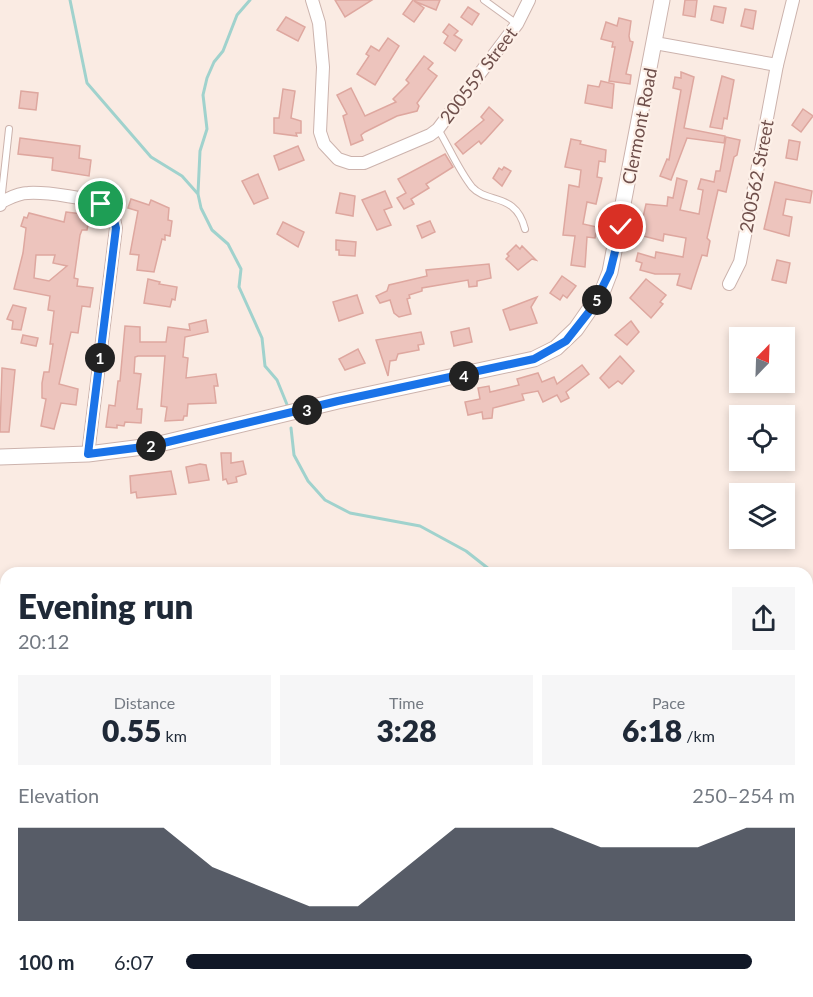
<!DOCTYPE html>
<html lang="en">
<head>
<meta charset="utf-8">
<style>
	body { margin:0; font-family:Lato,sans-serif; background:#f6f6f7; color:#1f2937; height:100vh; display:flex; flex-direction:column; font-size:22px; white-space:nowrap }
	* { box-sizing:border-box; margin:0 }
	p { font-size:20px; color:#747a83 }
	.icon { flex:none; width:33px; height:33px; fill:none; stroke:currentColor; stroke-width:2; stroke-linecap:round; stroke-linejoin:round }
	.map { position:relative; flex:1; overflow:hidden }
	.side { position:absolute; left:0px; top:567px; width:813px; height:430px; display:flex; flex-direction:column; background:#fff; border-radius:18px 18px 0 0; box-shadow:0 3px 9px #0003 }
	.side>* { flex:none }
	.needle { width:39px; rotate:23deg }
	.fabs { position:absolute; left:729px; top:327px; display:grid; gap:12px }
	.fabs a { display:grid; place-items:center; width:66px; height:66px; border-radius:0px; background:#fff; box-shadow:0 3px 9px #0003; font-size:30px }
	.pin { position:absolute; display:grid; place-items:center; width:51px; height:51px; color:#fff; margin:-26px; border:3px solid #fff; border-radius:50%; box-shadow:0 2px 6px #0007 }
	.km { position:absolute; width:30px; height:30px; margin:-15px; border-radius:50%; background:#222; color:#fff; font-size:16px; line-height:30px; text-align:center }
	.round { display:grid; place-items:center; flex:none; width:63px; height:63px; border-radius:0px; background:#f6f6f7 }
	.overview { display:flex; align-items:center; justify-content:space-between; height:102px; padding:0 18px }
	h1 { font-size:33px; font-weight:800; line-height:45px }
	.metrics { display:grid; grid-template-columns:repeat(3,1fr); gap:9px; height:102px; padding:6px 18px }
	.metrics div { display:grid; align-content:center; border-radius:0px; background:#f6f6f7; text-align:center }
	.metrics b { font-size:30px; font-weight:800 }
	.metrics small { font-size:16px; font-weight:400 }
	.metrics p { font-size:16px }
	.chart { height:168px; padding:12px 18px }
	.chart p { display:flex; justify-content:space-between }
	.chart svg { width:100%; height:108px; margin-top:6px; fill:#111827; opacity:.7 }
	ul { padding:0 18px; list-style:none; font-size:20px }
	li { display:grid; grid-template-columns:96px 72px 1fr; align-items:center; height:45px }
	li i { height:15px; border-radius:8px; background:#111827 }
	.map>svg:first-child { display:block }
</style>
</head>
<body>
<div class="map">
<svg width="813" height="997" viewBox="0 0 813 997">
	<rect width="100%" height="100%" fill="#faebe3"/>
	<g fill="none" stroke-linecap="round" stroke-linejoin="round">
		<g stroke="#a0d2cd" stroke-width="3">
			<path d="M 70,0 L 87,83 L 151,157 L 182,176 L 198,194 L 201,208 L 212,230 L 228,244 L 241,269 L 239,287 L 262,338 L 265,366 L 277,380 L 288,407"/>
			<path d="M 198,193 L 200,151 L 207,129 L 203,95 L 207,78 L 214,62 L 223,51 L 237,15 L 250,0"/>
			<path d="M 291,428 L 294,455 L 308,481 L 325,500 L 350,513 L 420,526 L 466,551 L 494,573"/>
			<path d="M 0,705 L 6,708"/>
		</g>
		<g stroke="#b9e1dd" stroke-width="20">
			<path d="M 807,609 L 813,608"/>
			<path d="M 332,992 L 341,997"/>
		</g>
	</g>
	<g fill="#edc4bd" stroke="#dea79f" stroke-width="1.5" fill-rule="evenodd">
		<path d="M 335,0 L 372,0 L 345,17 Z"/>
		<path d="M 413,0 L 440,0 L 436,10 L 414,1 L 424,8 L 414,22 L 403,14 Z"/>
		<path d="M 685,0 L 697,0 L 695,17 L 683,15 Z"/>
		<path d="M 714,6 L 726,8 L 723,23 L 711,20 Z"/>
		<path d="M 468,7 L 479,14 L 472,25 L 461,17 Z"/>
		<path d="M 745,9 L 756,11 L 753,29 L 741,26 Z"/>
		<path d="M 286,17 L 305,27 L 298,41 L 277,30 Z"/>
		<path d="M 619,18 L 631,21 L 629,36 L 630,41 L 633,42 L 626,74 L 631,75 L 630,84 L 609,81 L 615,47 L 612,47 L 613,42 L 601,39 L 606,22 L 617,26 Z"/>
		<path d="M 449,24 L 458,31 L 454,35 L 462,40 L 455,51 L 444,43 L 448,36 L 443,32 Z"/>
		<path d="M 388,38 L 399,46 L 375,85 L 357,74 L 369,56 L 366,54 L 371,46 L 379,51 Z"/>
		<path d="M 424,56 L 433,63 L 428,69 L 437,76 L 417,103 L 419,106 L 417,111 L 397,116 L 365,132 L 361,135 L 363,140 L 351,145 L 343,116 L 347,114 L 337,95 L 351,88 L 365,116 L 396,102 L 393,99 L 409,83 L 406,80 Z"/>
		<path d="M 681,72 L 694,77 L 684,128 L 725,136 L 724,143 L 687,138 L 671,180 L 660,176 L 667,159 L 669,160 L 681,90 L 673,88 L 675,77 L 681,78 Z"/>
		<path d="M 722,76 L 734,80 L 727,119 L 724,118 L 722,129 L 710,127 Z"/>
		<path d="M 601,81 L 614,84 L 612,108 L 585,103 L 588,85 L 599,87 Z"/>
		<path d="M 283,89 L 295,91 L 291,118 L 301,121 L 301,133 L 296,133 L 297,136 L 274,133 L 274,118 L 279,118 Z"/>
		<path d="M 21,91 L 38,93 L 36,110 L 19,108 Z"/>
		<path d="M 489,107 L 503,120 L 486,139 L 481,144 L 479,141 L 463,154 L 455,144 L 484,120 L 481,117 Z"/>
		<path d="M 803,109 L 813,116 L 801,132 L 792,125 Z"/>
		<path d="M 726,137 L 740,140 L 737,155 L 734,157 L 726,192 L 718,190 L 707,238 L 710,241 L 707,256 L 702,255 L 691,289 L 677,285 L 680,274 L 655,274 L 640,270 L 642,263 L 636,261 L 638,253 L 655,258 L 656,252 L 683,257 L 686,238 L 664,234 L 663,241 L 639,235 L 646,204 L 667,206 L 668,197 L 673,198 L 677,178 L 687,181 L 680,210 L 699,214 L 703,190 L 698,189 L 701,179 L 714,182 L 716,171 L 720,171 Z"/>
		<path d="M 20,138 L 80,146 L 79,158 L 91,160 L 89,176 L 52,170 L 53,158 L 18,154 Z"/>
		<path d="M 571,139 L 581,141 L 580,144 L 606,150 L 605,162 L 599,161 L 597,177 L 602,178 L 596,204 L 587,202 L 583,224 L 597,227 L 595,238 L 587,237 L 585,267 L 571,265 L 575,236 L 563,235 L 569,185 L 579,187 L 581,170 L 565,167 Z"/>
		<path d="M 789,140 L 800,142 L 797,160 L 786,158 Z"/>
		<path d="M 298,146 L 304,160 L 279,170 L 274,156 Z"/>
		<path d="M 445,154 L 453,167 L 426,184 L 429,188 L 411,199 L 414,204 L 404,209 L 397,198 L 406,193 L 398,179 Z"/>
		<path d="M 504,167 L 511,171 L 502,186 L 493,178 L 499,168 L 502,170 Z"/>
		<path d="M 258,174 L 268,198 L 254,204 L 242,181 Z"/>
		<path d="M 775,182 L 812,191 L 810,203 L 786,199 L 783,215 L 792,217 L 789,236 L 764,229 Z"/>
		<path d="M 385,191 L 392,207 L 384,210 L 391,225 L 377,230 L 362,200 Z"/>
		<path d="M 340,193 L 355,196 L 353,216 L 336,213 Z"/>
		<path d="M 131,199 L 149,205 L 151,200 L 169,208 L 168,220 L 172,221 L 170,236 L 165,235 L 165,240 L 162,239 L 154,272 L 137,270 L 139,255 L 130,254 L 138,211 L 128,208 Z"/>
		<path d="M 66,212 L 90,215 L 87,230 L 82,230 L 80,235 L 74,278 L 78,279 L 77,286 L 93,288 L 90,307 L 82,306 L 78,333 L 71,332 L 59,384 L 78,389 L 76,405 L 61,403 L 54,429 L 41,426 L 46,399 L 42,398 L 42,383 L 44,372 L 49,372 L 53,344 L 50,344 L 54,311 L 48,310 L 50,296 L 14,289 L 23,253 L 26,228 L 21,226 L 24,217 L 27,218 L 29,213 L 64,222 ZM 36,255 L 55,255 L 53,263 L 67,266 L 49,281 L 34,278 Z"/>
		<path d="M 430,221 L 435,232 L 422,238 L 417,226 Z"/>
		<path d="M 283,222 L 304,232 L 298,247 L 277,234 Z"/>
		<path d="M 336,240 L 356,242 L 355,256 L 339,255 L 339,250 L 336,250 Z"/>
		<path d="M 516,245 L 520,249 L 522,246 L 536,260 L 532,259 L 518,270 L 506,259 L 509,256 L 507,254 Z"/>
		<path d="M 777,260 L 790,263 L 786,283 L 772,280 Z"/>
		<path d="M 489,264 L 491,278 L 477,281 L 477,286 L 469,287 L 468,280 L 422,288 L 422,291 L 409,295 L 410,298 L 407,299 L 411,314 L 399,317 L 394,313 L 390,300 L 380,303 L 376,296 L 387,291 L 389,285 L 427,276 L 426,270 Z"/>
		<path d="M 562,276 L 576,286 L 567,298 L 563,295 L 560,300 L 550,293 Z"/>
		<path d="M 148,279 L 160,282 L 159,284 L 177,287 L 175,300 L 172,299 L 170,307 L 144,303 Z"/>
		<path d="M 646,279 L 666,295 L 660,302 L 663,304 L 651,318 L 630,298 Z"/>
		<path d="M 357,295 L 363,313 L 339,321 L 333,302 Z"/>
		<path d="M 537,297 L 531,307 L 537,323 L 510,330 L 503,310 Z"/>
		<path d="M 13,305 L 26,308 L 21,330 L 12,329 L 13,321 L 7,319 Z"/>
		<path d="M 206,320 L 208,332 L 185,337 L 183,357 L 188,358 L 186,378 L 216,374 L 218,386 L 214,386 L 216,403 L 188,404 L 187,416 L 184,416 L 183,420 L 165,421 L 167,407 L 161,406 L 165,356 L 138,356 L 135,357 L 134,373 L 141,374 L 137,409 L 142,409 L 141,423 L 125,422 L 124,426 L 117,425 L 117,428 L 106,427 L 109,405 L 115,406 L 118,381 L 120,381 L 125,326 L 140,327 L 140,342 L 166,342 L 168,327 L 190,330 L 189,324 Z"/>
		<path d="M 631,321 L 639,332 L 627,345 L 615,335 Z"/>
		<path d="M 469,328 L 472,342 L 454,346 L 451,332 Z"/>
		<path d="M 421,332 L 424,344 L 418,345 L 419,350 L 398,354 L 396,360 L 390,361 L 388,376 L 376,340 Z"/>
		<path d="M 23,335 L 38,338 L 36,346 L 21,343 Z"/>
		<path d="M 358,349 L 365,363 L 345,370 L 339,359 Z"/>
		<path d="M 620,356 L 634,371 L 622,384 L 618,381 L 609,388 L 600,378 Z"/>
		<path d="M 582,365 L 589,374 L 566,392 L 569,398 L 561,402 L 557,395 L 543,402 L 538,391 L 522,394 L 524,400 L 493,408 L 492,418 L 483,419 L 482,412 L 468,415 L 465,402 L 480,399 L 478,388 L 489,386 L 490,392 L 519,385 L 517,379 L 538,373 L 542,382 L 554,377 L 557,384 Z"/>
		<path d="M 2,368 L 15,370 L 9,432 L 0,432 Z"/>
		<path d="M 221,453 L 231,453 L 231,463 L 243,461 L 246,474 L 236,477 L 237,482 L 228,484 L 226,479 L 223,480 Z"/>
		<path d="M 200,464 L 206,465 L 209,480 L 189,483 L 186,467 Z"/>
		<path d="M 171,471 L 176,494 L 137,498 L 136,492 L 131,493 L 130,476 Z"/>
	</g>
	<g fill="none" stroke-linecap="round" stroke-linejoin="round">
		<g stroke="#ccb3ad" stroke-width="8">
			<g id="service">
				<path d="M 484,0 L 517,24"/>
				<path d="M 438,129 C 449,147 459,171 472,187 C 487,204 516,192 525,229"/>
				<path d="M 1,202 L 9,129"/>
			</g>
		</g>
		<g stroke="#ccb3ad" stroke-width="14">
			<g id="minor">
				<path d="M 312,0 L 319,23 L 323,67 L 320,132 L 324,144 L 338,159 L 350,163 L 364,163 L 430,135 L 438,129 L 517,24 L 529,0"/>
				<path d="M 655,43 L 777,65"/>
				<path d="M 0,205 L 1,202 C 10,198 18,193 28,193 C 44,192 94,198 106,207 C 113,213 115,220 116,228 L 88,454"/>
				<path d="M 729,284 L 740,262 L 777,65 L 793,0"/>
			</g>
		</g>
		<g stroke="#ccb3ad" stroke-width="17">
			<path id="tertiary" d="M 0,457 L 88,454 L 151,446 L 338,401 L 534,359 L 556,348 L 576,329 L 603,290 L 610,272 L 662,0"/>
		</g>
		<use href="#service" stroke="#fff" stroke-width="6"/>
		<use href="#minor" stroke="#fff" stroke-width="12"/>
		<use href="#tertiary" stroke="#fff" stroke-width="15"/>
	</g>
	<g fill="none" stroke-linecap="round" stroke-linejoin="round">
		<g stroke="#fff" stroke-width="12">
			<path id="route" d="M 101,204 L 112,213 L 116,228 L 88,454 L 151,446 L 338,401 L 534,359 L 566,341 L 592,308 L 610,272 L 621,227"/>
		</g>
		<use href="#route" stroke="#1a73e8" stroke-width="8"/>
	</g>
	<g text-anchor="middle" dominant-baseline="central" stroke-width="4.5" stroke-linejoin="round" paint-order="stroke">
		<g font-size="18" fill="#6f4f4b" stroke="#fdf0e8">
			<text transform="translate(478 75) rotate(-53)">200559 Street</text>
			<text transform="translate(639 126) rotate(-79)">Clermont Road</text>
			<text transform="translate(756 176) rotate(-79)">200562 Street</text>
		</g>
	</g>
</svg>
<div class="fabs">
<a><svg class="needle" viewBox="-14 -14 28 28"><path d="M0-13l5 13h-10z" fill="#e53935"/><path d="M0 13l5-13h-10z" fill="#747a83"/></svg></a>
<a><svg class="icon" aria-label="locate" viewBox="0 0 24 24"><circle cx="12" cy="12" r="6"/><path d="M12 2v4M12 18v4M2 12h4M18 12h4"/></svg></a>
<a><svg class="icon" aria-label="layers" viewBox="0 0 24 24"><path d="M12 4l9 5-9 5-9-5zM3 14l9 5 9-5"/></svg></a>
</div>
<div class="pin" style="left:101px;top:204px;background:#1e9e55"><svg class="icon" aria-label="arrive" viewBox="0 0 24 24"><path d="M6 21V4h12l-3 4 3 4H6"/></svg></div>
<div class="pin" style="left:621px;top:227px;background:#d93025"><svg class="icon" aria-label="check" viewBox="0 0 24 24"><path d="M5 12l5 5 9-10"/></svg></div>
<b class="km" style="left:100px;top:358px">1</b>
<b class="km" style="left:151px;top:446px">2</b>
<b class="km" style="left:307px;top:410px">3</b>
<b class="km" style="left:464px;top:376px">4</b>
<b class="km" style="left:597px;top:300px">5</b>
<section class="side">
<div class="overview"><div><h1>Evening run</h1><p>20:12</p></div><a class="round"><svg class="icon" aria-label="share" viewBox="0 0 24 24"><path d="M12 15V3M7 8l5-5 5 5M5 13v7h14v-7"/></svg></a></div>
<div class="metrics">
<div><p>Distance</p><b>0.55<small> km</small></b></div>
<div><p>Time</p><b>3:28</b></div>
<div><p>Pace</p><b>6:18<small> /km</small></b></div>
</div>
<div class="chart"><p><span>Elevation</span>250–254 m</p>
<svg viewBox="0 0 160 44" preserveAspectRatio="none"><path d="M0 44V6L10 6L20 6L30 6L40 22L50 30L60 38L70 38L80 22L90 6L100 6L110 6L120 14L130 14L140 14L150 6L160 6V44z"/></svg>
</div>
<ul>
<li><b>100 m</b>6:07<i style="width:93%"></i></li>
</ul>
</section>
</div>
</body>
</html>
